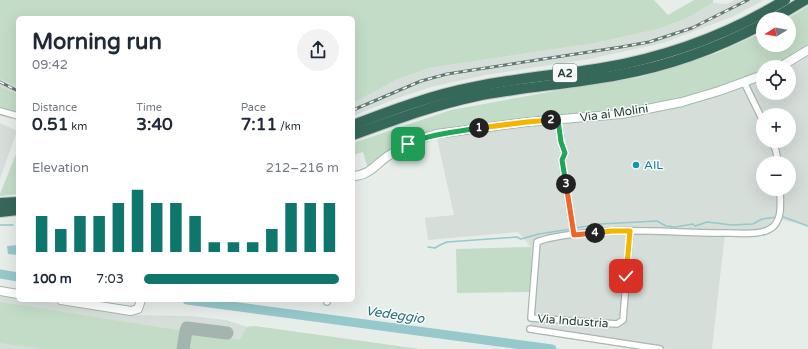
<!DOCTYPE html>
<html lang="en">
<head>
<meta charset="utf-8">
<style>
	body { margin:0; font-family:"Varela Round",sans-serif; background:#f2f2f3; color:#1f2937; height:100vh; display:flex; flex-direction:column; font-size:15px; white-space:nowrap }
	* { box-sizing:border-box; margin:0 }
	p { font-size:13px; color:#747a83 }
	.icon { flex:none; width:22px; height:22px; fill:none; stroke:currentColor; stroke-width:2; stroke-linecap:round; stroke-linejoin:round }
	.map { position:relative; flex:1; overflow:hidden }
	.drawer { position:absolute; left:16px; top:16px; width:339px; height:286px; display:flex; flex-direction:column; background:#fff; border-radius:6px; box-shadow:0 4px 16px #0002 }
	.drawer>* { flex:none }
	.needle { width:26px; rotate:259deg }
	.controls { position:absolute; left:756px; top:12px; display:grid; gap:8px }
	.controls a { display:grid; place-items:center; width:40px; height:40px; border-radius:50%; background:#fff; box-shadow:0 4px 16px #0002; font-size:20px }
	.pin { position:absolute; display:grid; place-items:center; width:34px; height:34px; color:#fff; margin:-17px; border-radius:8px; box-shadow:0 2px 6px #0006 }
	.km { position:absolute; width:20px; height:20px; margin:-10px; border-radius:50%; background:#222; color:#fff; font-size:11px; line-height:20px; text-align:center }
	.round { display:grid; place-items:center; flex:none; width:42px; height:42px; border-radius:21px; background:#f2f2f3 }
	.head { display:flex; align-items:center; justify-content:space-between; height:68px; padding:0 16px }
	h1 { font-size:22px; font-weight:800; line-height:30px }
	.figures { display:grid; grid-template-columns:repeat(3,1fr); gap:6px; height:68px; padding:4px 16px }
	.figures div { display:grid; align-content:center }
	.figures b { font-size:17px; font-weight:800 }
	.figures small { font-size:11px; font-weight:400 }
	.figures p { font-size:11px }
	.chart { height:112px; padding:8px 16px }
	.chart p { display:flex; justify-content:space-between }
	.chart svg { width:100%; height:72px; margin-top:4px; stroke:#0f766e; stroke-width:6 }
	ul { padding:0 16px; list-style:none; font-size:13px }
	li { display:grid; grid-template-columns:64px 48px 1fr; align-items:center; height:30px }
	li i { height:10px; border-radius:5px; background:#0f766e }
	.map>svg:first-child { display:block }
</style>
</head>
<body>
<div class="map">
<svg width="808" height="349" viewBox="0 0 808 349">
	<rect width="100%" height="100%" fill="#e7eeea"/>
	<g fill="#d5ded9" fill-rule="evenodd">
		<path d="M 735,0 L 764,0 L 734,16 L 663,43 L 589,59 L 486,75 L 431,87 L 395,99 L 353,116 L 353,103 L 398,79 L 429,68 L 595,43 L 658,29 L 687,18 L 713,3 L 727,4 Z"/>
		<path d="M 808,50 L 808,226 L 778,219 L 765,231 L 725,233 L 712,349 L 667,349 L 530,329 L 532,292 L 531,247 L 518,232 L 428,240 L 425,218 L 454,215 L 436,134 L 763,75 L 763,93 L 789,93 L 789,67 L 780,67 ZM 763,115 L 789,115 L 789,141 L 763,141 ZM 763,163 L 789,163 L 789,189 L 763,189 Z"/>
		<path d="M 0,79 L 18,87 L 18,95 L 0,86 Z"/>
		<path d="M 0,123 L 17,131 L 0,179 Z"/>
		<path d="M 0,295 L 18,298 L 18,300 L 35,300 L 111,311 L 129,315 L 190,316 L 226,320 L 247,327 L 254,326 L 419,349 L 0,349 Z"/>
	</g>
	<g fill="#c3dcc7">
		<path d="M 0,0 L 654,0 L 668,15 L 694,0 L 713,0 L 713,3 L 687,18 L 658,29 L 595,43 L 429,68 L 398,79 L 353,103 L 353,18 L 18,18 L 18,87 L 0,79 Z"/>
		<path d="M 808,6 L 808,50 L 780,67 L 763,67 L 763,75 L 682,102 L 423,138 L 369,172 L 363,152 L 353,155 L 353,143 L 451,110 L 571,88 L 641,77 L 717,53 L 763,32 L 763,45 L 789,45 L 789,19 L 787,19 Z"/>
		<path d="M 0,86 L 18,95 L 18,113 L 0,108 Z"/>
		<path d="M 18,149 L 18,194 L 0,196 L 0,194 Z"/>
		<path d="M 531,247 L 532,292 L 457,293 L 456,249 Z"/>
		<path d="M 0,302 L 183,331 L 180,349 L 45,349 L 0,343 Z"/>
		<path d="M 254,326 L 419,349 L 186,349 L 189,333 L 191,332 L 240,340 L 247,327 Z"/>
	</g>
	<path fill="#96c8cc" d="M 18,245 L 18,255 L 8,254 L 7,246 Z"/>
	<g fill="none" stroke-linecap="round" stroke-linejoin="round">
		<g stroke="#96c8cc" stroke-width="1.5">
			<path d="M 781,216 L 808,226"/>
			<path d="M 0,225 L 13,225"/>
			<path d="M 575,228 L 600,224 L 657,221 L 666,226 L 675,227 L 693,224 L 695,226 L 707,222 L 732,225 L 753,224 L 762,219 L 777,217"/>
			<path d="M 428,247 L 435,248 L 440,245 L 447,242 L 517,237 L 521,239 L 539,234 L 571,229"/>
		</g>
		<g stroke="#96c8cc" stroke-width="9">
			<path d="M 0,274 L 18,277"/>
			<path d="M 187,300 L 552,349"/>
		</g>
		<path stroke="#a4b4ae" stroke-width="13" d="M 183,349 L 186,331 L 187,328 L 227,333"/>
		<g stroke="#aab6b0" stroke-width="8">
			<g id="street">
				<path d="M 744,82 L 763,121"/>
				<path d="M 0,111 L 18,116"/>
				<path d="M 558,120 L 561,142 L 565,153 L 562,160 L 574,235"/>
				<path d="M 772,141 L 776,151 L 778,163"/>
				<path d="M 630,231 L 623,320 L 617,324 L 531,318 L 537,242 C 553,235 594,232 612,231 C 651,230 690,233 729,233 C 740,233 754,235 765,231 C 767,231 771,228 773,227 C 783,217 780,202 780,189"/>
				<path d="M 327,300 L 327,302"/>
				<path d="M 530,329 L 660,349"/>
			</g>
		</g>
		<g stroke="#a6b8b1" stroke-width="10">
			<g id="secondary">
				<path d="M 780,67 L 808,50"/>
				<path d="M 353,176 C 367,176 375,166 385,158 C 392,153 400,149 407,145 C 416,140 426,137 436,134 L 527,122 L 622,114 L 682,102 L 719,91 L 763,75"/>
				<path d="M 0,291 L 18,294"/>
				<path d="M 61,300 L 131,311 L 138,309 L 141,300"/>
			</g>
		</g>
		<g stroke="#c3c9c7" stroke-width="12">
			<g id="highway">
				<path d="M 773,19 L 805,0"/>
				<path d="M 353,125 C 392,110 432,95 474,87 C 516,78 559,75 602,68 C 667,57 729,34 785,0"/>
				<path d="M 353,135 C 394,120 434,105 477,96 C 523,87 571,84 618,75 C 668,66 718,48 763,24"/>
				<path d="M 0,203 L 18,202"/>
				<path d="M 0,212 L 18,210"/>
			</g>
		</g>
		<use href="#street" stroke="#fff" stroke-width="5.5"/>
		<use href="#secondary" stroke="#fff" stroke-width="8"/>
		<use href="#highway" stroke="#36685a" stroke-width="10"/>
		<g stroke="#627971" stroke-width="3">
			<g id="rail">
				<path d="M 0,82 L 18,91"/>
				<path d="M 353,110 L 421,81 L 447,74 L 621,47 L 649,42 L 692,28 L 748,0"/>
			</g>
		</g>
		<use href="#rail" stroke="#f7faf9" stroke-width="1.5" stroke-dasharray="4.5" stroke-linecap="butt"/>
	</g>
	<g fill="none" stroke-linecap="round" stroke-linejoin="round">
		<g stroke="#fff" stroke-width="8">
			<path id="split-1" d="M 408,144 C 431,134 454,132 479,128"/>
		</g>
		<g stroke="#fff" stroke-width="8">
			<path id="split-2" d="M 479,128 L 527,122 L 551,120"/>
		</g>
		<g stroke="#fff" stroke-width="8">
			<path id="split-3" d="M 551,120 L 558,120 L 561,142 L 565,153 L 562,160 L 566,184"/>
		</g>
		<g stroke="#fff" stroke-width="8">
			<path id="split-4" d="M 566,184 L 574,235 L 595,233"/>
		</g>
		<g stroke="#fff" stroke-width="8">
			<path id="split-5" d="M 595,233 L 612,231 L 630,231 L 626,276"/>
		</g>
		<use href="#split-1" stroke="#22a559" stroke-width="5"/>
		<use href="#split-2" stroke="#f5b400" stroke-width="5"/>
		<use href="#split-3" stroke="#22a559" stroke-width="5"/>
		<use href="#split-4" stroke="#f0652b" stroke-width="5"/>
		<use href="#split-5" stroke="#f5b400" stroke-width="5"/>
	</g>
	<circle fill="#0f9aa8" stroke="#f7faf9" stroke-width="1.5" cx="636" cy="165" r="4"/>
	<g text-anchor="middle" dominant-baseline="central" stroke-width="3" stroke-linejoin="round" paint-order="stroke">
		<rect fill="#f7faf9" stroke="#657670" stroke-width="1" x="553" y="64" width="24" height="18" rx="3"/>
		<g font-size="11" font-weight="bold" fill="#273e36">
			<text x="565" y="73">A2</text>
		</g>
		<g font-size="12" fill="#273e36" stroke="#f7faf9">
			<text transform="translate(614 113) rotate(-8)">Via ai Molini</text>
			<text transform="translate(573 321) rotate(4)">Via Industria</text>
		</g>
		<g font-size="12" fill="#0d838f" stroke="#f7faf9" text-anchor="start">
			<text x="644" y="165">AIL</text>
		</g>
		<g font-size="13" font-style="italic" fill="#276e75" stroke="#f7faf9">
			<text transform="translate(395 315) rotate(8)">Vedeggio</text>
		</g>
	</g>
</svg>
<div class="controls">
<a><svg class="needle" viewBox="-14 -14 28 28"><path d="M0-13l5 13h-10z" fill="#e53935"/><path d="M0 13l5-13h-10z" fill="#747a83"/></svg></a>
<a><svg class="icon" aria-label="locate" viewBox="0 0 24 24"><circle cx="12" cy="12" r="6"/><path d="M12 2v4M12 18v4M2 12h4M18 12h4"/></svg></a>
<a>+</a>
<a>−</a>
</div>
<div class="pin" style="left:408px;top:144px;background:#1e9e55"><svg class="icon" aria-label="arrive" viewBox="0 0 24 24"><path d="M6 21V4h12l-3 4 3 4H6"/></svg></div>
<div class="pin" style="left:626px;top:276px;background:#d93025"><svg class="icon" aria-label="check" viewBox="0 0 24 24"><path d="M5 12l5 5 9-10"/></svg></div>
<b class="km" style="left:479px;top:128px">1</b>
<b class="km" style="left:551px;top:120px">2</b>
<b class="km" style="left:566px;top:184px">3</b>
<b class="km" style="left:595px;top:233px">4</b>
<section class="drawer">
<div class="head"><div><h1>Morning run</h1><p>09:42</p></div><a class="round"><svg class="icon" aria-label="share" viewBox="0 0 24 24"><path d="M12 15V3M7 8l5-5 5 5M5 13v7h14v-7"/></svg></a></div>
<div class="figures">
<div><p>Distance</p><b>0.51<small> km</small></b></div>
<div><p>Time</p><b>3:40</b></div>
<div><p>Pace</p><b>7:11<small> /km</small></b></div>
</div>
<div class="chart"><p><span>Elevation</span>212–216 m</p>
<svg viewBox="0 0 160 44" preserveAspectRatio="none"><path d="M5 44V22M15 44V30M25 44V22M35 44V22M45 44V14M55 44V6M65 44V14M75 44V14M85 44V22M95 44V38M105 44V38M115 44V38M125 44V30M135 44V14M145 44V14M155 44V14"/></svg>
</div>
<ul>
<li><b>100 m</b>7:03<i style="width:100%"></i></li>
</ul>
</section>
</div>
</body>
</html>
